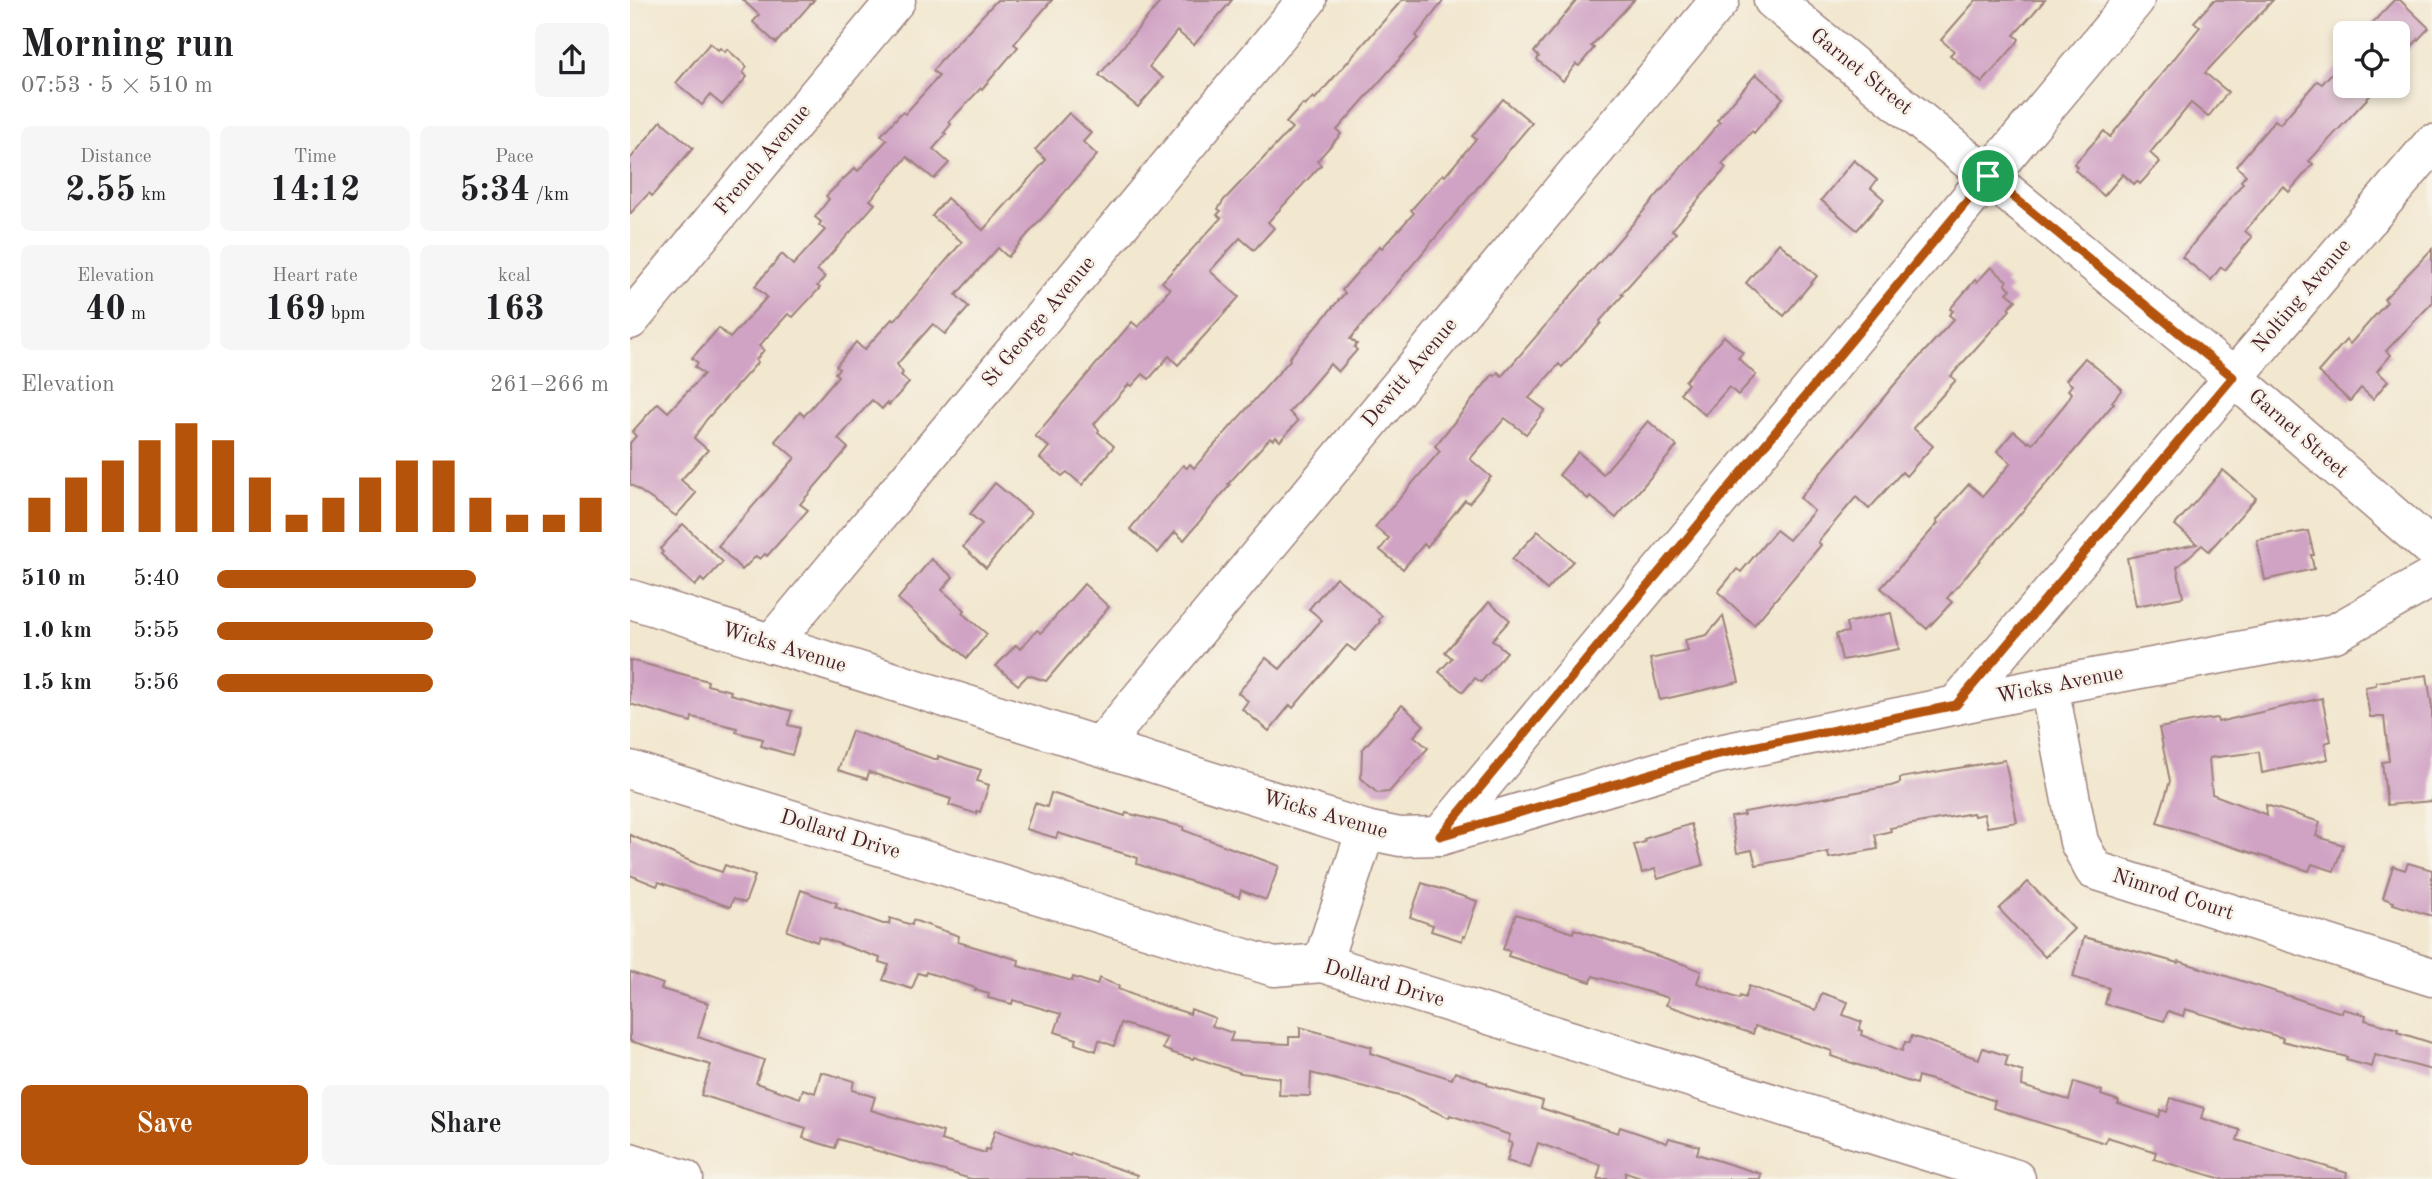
<!DOCTYPE html>
<html lang="en">
<head>
<meta charset="utf-8">
<style>
	body { margin:0; font-family:"Old Standard TT",serif; background:#f6f6f6; color:#202124; height:100vh; display:flex; flex-direction:column; font-size:26px; white-space:nowrap }
	* { box-sizing:border-box; margin:0 }
	p { font-size:23px; color:#757577 }
	.icon { flex:none; width:38px; height:38px; fill:none; stroke:currentColor; stroke-width:2; stroke-linecap:round; stroke-linejoin:round }
	.map { position:relative; flex:1; overflow:hidden }
	.drawer { display:flex; flex-direction:column; background:#fff; width:630px }
	.drawer>* { flex:none }
	.fabs { position:absolute; left:1703px; top:21px; display:grid; gap:14px }
	.fabs a { display:grid; place-items:center; width:77px; height:77px; border-radius:10px; background:#fff; box-shadow:0 4px 10px #0003; font-size:35px }
	.pin { position:absolute; display:grid; place-items:center; width:60px; height:60px; color:#fff; margin:-30px; border:4px solid #fff; border-radius:50%; box-shadow:0 2px 7px #0007 }
	.round { display:grid; place-items:center; flex:none; width:74px; height:74px; border-radius:10px; background:#f6f6f6 }
	.headline { display:flex; align-items:center; justify-content:space-between; height:119px; padding:0 21px }
	h1 { font-size:38px; font-weight:700; line-height:52px }
	.stats { display:grid; grid-template-columns:repeat(3,1fr); gap:10px; height:119px; padding:7px 21px }
	.stats div { display:grid; align-content:center; border-radius:10px; background:#f6f6f6; text-align:center }
	.stats b { font-size:35px; font-weight:700 }
	.stats small { font-size:19px; font-weight:400 }
	.stats p { font-size:19px }
	.chart { height:196px; padding:14px 21px }
	.chart p { display:flex; justify-content:space-between }
	.chart svg { width:100%; height:126px; margin-top:7px; stroke:#b45309; stroke-width:6 }
	.primary-button { display:flex; gap:14px; margin-top:auto; padding:14px 21px }
	.primary-button a { flex:1; height:80px; border-radius:10px; background:#b45309; color:#fff; font-size:28px; font-weight:700; line-height:80px; text-align:center }
	.primary-button a+a { background:#f6f6f6; color:#202124 }
	ul { padding:0 21px; list-style:none; font-size:23px }
	li { display:grid; grid-template-columns:112px 84px 1fr; align-items:center; height:52px }
	li i { height:18px; border-radius:9px; background:#b45309 }
	main { display:flex; flex:1; min-height:0 }
	.map>svg:first-child { display:block }
</style>
</head>
<body>
<main>
<section class="drawer">
<div class="headline"><div><h1>Morning run</h1><p>07:53 · 5 × 510 m</p></div><a class="round"><svg class="icon" aria-label="share" viewBox="0 0 24 24"><path d="M12 15V3M7 8l5-5 5 5M5 13v7h14v-7"/></svg></a></div>
<div class="stats">
<div><p>Distance</p><b>2.55<small> km</small></b></div>
<div><p>Time</p><b>14:12</b></div>
<div><p>Pace</p><b>5:34<small> /km</small></b></div>
</div>
<div class="stats">
<div><p>Elevation</p><b>40<small> m</small></b></div>
<div><p>Heart rate</p><b>169<small> bpm</small></b></div>
<div><p>kcal</p><b>163</b></div>
</div>
<div class="chart"><p><span>Elevation</span>261–266 m</p>
<svg viewBox="0 0 160 44" preserveAspectRatio="none"><path d="M5 44V32M15 44V25M25 44V19M35 44V12M45 44V6M55 44V12M65 44V25M75 44V38M85 44V32M95 44V25M105 44V19M115 44V19M125 44V32M135 44V38M145 44V38M155 44V32"/></svg>
</div>
<ul>
<li><b>510 m</b>5:40<i style="width:66%"></i></li>
<li><b>1.0 km</b>5:55<i style="width:55%"></i></li>
<li><b>1.5 km</b>5:56<i style="width:55%"></i></li>
</ul>
<div class="primary-button"><a>Save</a><a>Share</a></div>
</section>
<div class="map">
<svg width="1802" height="1179" viewBox="0 0 1802 1179">
	<rect width="100%" height="100%" fill="#f7f3e8"/>
	<filter id="ink" filterUnits="userSpaceOnUse"><feTurbulence type="fractalNoise" baseFrequency=".0143" numOctaves="2"/><feDisplacementMap in="SourceGraphic" scale="14" xChannelSelector="R" yChannelSelector="G"/><feConvolveMatrix kernelMatrix="1 2 1 2 8 2 1 2 1" color-interpolation-filters="sRGB"/></filter>
	<filter id="wash" filterUnits="userSpaceOnUse"><feTurbulence type="fractalNoise" baseFrequency=".00686" numOctaves="4" result="noise"/><feDisplacementMap in="SourceGraphic" scale="28" xChannelSelector="R" yChannelSelector="G"/><feGaussianBlur stdDeviation="1.57" result="paint"/><feColorMatrix in="noise" values="0 0 0 0 0 0 0 0 0 0 0 0 0 0 0 0 0 1.4 0 .05"/><feComposite in="paint" operator="in"/></filter>
	<g filter="url(#wash)">
		<rect width="100%" height="100%" fill="#f2e7cf"/>
		<g id="blocks">
			<g fill="#d0a3c4">
				<path d="M 113,0 L 184,0 L 146,43 L 123,22 L 129,15 Z"/>
				<path d="M 367,0 L 422,0 L 384,44 L 388,47 L 352,89 L 351,88 L 319,122 L 321,124 L 314,133 L 316,134 L 303,149 L 319,163 L 304,179 L 277,157 L 240,200 L 245,204 L 187,270 L 195,277 L 187,286 L 190,288 L 163,317 L 158,314 L 129,346 L 134,350 L 126,360 L 128,362 L 76,420 L 64,438 L 78,450 L 51,480 L 66,493 L 46,516 L 0,484 L 0,443 L 6,436 L 2,432 L 28,403 L 38,412 L 74,374 L 65,367 L 68,363 L 62,358 L 89,328 L 100,338 L 137,297 L 125,286 L 152,254 L 163,265 L 195,230 L 189,225 L 191,222 L 185,217 L 199,199 L 196,196 L 225,168 L 228,171 L 257,140 L 251,135 L 272,112 L 275,114 L 309,76 L 303,71 L 310,61 Z"/>
				<path d="M 532,0 L 602,0 L 564,45 L 547,31 L 519,67 L 533,78 L 508,107 L 469,75 Z"/>
				<path d="M 772,0 L 814,0 L 786,36 L 788,38 L 707,130 L 711,134 L 687,161 L 691,165 L 638,222 L 644,228 L 624,250 L 610,238 L 580,271 L 609,297 L 548,365 L 539,356 L 519,379 L 513,374 L 502,386 L 499,384 L 464,424 L 469,430 L 468,432 L 484,446 L 452,485 L 437,472 L 432,476 L 410,458 L 419,447 L 405,436 L 502,322 L 508,327 L 540,289 L 532,282 L 591,218 L 587,215 L 591,211 L 588,209 L 594,200 L 662,128 L 656,123 L 673,104 L 675,106 L 683,97 L 685,99 Z"/>
				<path d="M 947,0 L 1004,0 L 961,46 L 964,48 L 949,66 L 946,64 L 933,81 L 907,60 L 909,57 L 904,52 Z"/>
				<path d="M 1346,0 L 1415,0 L 1384,35 L 1389,39 L 1387,43 L 1352,83 L 1320,55 L 1324,51 L 1311,40 Z"/>
				<path d="M 1584,0 L 1643,0 L 1575,73 L 1598,92 L 1578,117 L 1561,103 L 1520,153 L 1530,162 L 1510,184 L 1507,181 L 1504,184 L 1493,174 L 1474,196 L 1445,170 L 1447,167 L 1444,164 L 1474,131 L 1480,137 L 1570,27 L 1564,22 Z"/>
				<path d="M 1764,0 L 1770,0 L 1799,28 L 1768,61 L 1768,33 L 1733,33 Z"/>
				<path d="M 80,43 L 88,50 L 90,48 L 95,52 L 97,49 L 117,67 L 113,72 L 117,77 L 92,105 L 80,95 L 72,105 L 46,83 Z"/>
				<path d="M 1715,58 L 1715,86 L 1749,86 L 1679,161 L 1683,164 L 1659,192 L 1653,186 L 1615,231 L 1622,237 L 1595,270 L 1591,267 L 1581,280 L 1552,257 L 1613,183 L 1611,181 L 1616,175 L 1606,166 L 1645,120 L 1650,124 L 1687,81 L 1692,84 Z"/>
				<path d="M 1126,74 L 1153,98 L 1124,133 L 1122,131 L 1092,164 L 1096,168 L 1042,230 L 1046,233 L 991,294 L 993,295 L 970,321 L 971,323 L 932,367 L 929,364 L 899,398 L 915,410 L 896,434 L 875,418 L 840,459 L 861,477 L 839,503 L 835,500 L 797,547 L 794,544 L 773,569 L 750,550 L 759,538 L 745,527 L 810,451 L 805,446 L 863,374 L 865,376 L 868,372 L 872,376 L 1090,122 L 1087,120 Z"/>
				<path d="M 873,99 L 902,123 L 720,339 L 727,344 L 724,347 L 727,350 L 708,372 L 700,364 L 659,412 L 668,421 L 650,441 L 646,437 L 643,440 L 640,438 L 598,484 L 600,485 L 554,540 L 545,532 L 528,553 L 500,529 L 553,465 L 557,468 L 560,464 L 564,468 L 660,360 L 659,358 L 715,293 L 712,290 L 750,246 L 752,248 L 784,213 L 781,210 L 813,174 L 815,176 L 846,139 L 842,136 Z"/>
				<path d="M 439,113 L 461,133 L 453,142 L 467,155 L 378,257 L 368,248 L 326,295 L 339,307 L 315,334 L 303,324 L 267,364 L 273,373 L 271,375 L 279,383 L 259,405 L 257,403 L 252,409 L 242,400 L 208,439 L 218,448 L 170,504 L 178,510 L 137,556 L 135,554 L 130,559 L 126,556 L 112,570 L 88,546 L 165,458 L 145,441 L 170,412 L 174,416 L 208,376 L 205,373 L 209,369 L 206,366 L 226,342 L 234,350 L 262,319 L 264,321 L 332,242 L 302,216 L 317,198 L 353,230 L 416,160 L 405,150 Z"/>
				<path d="M 31,121 L 63,148 L 22,196 L 19,193 L 0,214 L 0,159 Z"/>
				<path d="M 1224,160 L 1247,180 L 1241,188 L 1254,199 L 1227,230 L 1191,200 Z"/>
				<path d="M 1149,243 L 1187,276 L 1154,316 L 1116,283 Z"/>
				<path d="M 1802,249 L 1802,303 L 1756,351 L 1761,355 L 1747,371 L 1758,381 L 1743,399 L 1731,388 L 1720,401 L 1688,372 L 1716,340 L 1720,344 L 1757,302 L 1754,299 Z"/>
				<path d="M 1361,267 L 1377,281 L 1375,284 L 1381,289 L 1377,293 L 1386,300 L 1378,308 L 1380,310 L 1321,376 L 1326,380 L 1283,428 L 1303,446 L 1276,476 L 1272,472 L 1239,509 L 1226,497 L 1188,542 L 1191,545 L 1124,625 L 1088,592 L 1107,569 L 1111,572 L 1146,530 L 1159,540 L 1184,511 L 1170,498 L 1264,385 L 1324,319 L 1319,315 L 1323,311 L 1320,309 L 1345,280 L 1347,282 Z"/>
				<path d="M 1094,336 L 1113,353 L 1108,358 L 1126,375 L 1108,395 L 1099,387 L 1075,415 L 1050,393 L 1058,384 L 1055,381 Z"/>
				<path d="M 1455,358 L 1492,389 L 1482,402 L 1484,403 L 1430,468 L 1317,598 L 1322,602 L 1297,629 L 1251,588 L 1308,523 L 1306,521 L 1339,484 L 1353,496 L 1381,463 L 1367,451 L 1384,431 L 1398,443 L 1399,441 L 1402,444 L 1436,403 L 1442,393 L 1438,390 L 1442,385 L 1436,380 Z"/>
				<path d="M 1018,421 L 1047,446 L 986,518 L 960,496 L 958,499 L 929,475 L 948,452 L 973,474 Z"/>
				<path d="M 1593,470 L 1626,498 L 1579,551 L 1572,545 L 1547,567 L 1553,597 L 1506,606 L 1497,558 L 1567,544 L 1545,525 Z"/>
				<path d="M 365,483 L 401,513 L 356,568 L 333,547 L 352,524 L 340,514 Z"/>
				<path d="M 53,524 L 93,562 L 74,582 L 71,579 L 65,586 L 31,554 L 33,552 L 30,549 Z"/>
				<path d="M 908,531 L 943,561 L 917,590 L 882,559 Z"/>
				<path d="M 1678,531 L 1684,555 L 1681,555 L 1684,569 L 1635,580 L 1627,540 Z"/>
				<path d="M 301,559 L 323,577 L 312,590 L 335,610 L 332,613 L 357,634 L 337,658 L 268,599 Z"/>
				<path d="M 706,577 L 752,616 L 749,620 L 750,622 L 725,651 L 717,645 L 663,708 L 660,705 L 639,731 L 612,709 L 618,701 L 608,693 L 636,658 L 650,669 L 692,620 L 679,609 Z"/>
				<path d="M 454,584 L 479,607 L 416,681 L 398,675 L 388,685 L 366,666 L 386,645 L 390,649 L 407,630 L 411,633 Z"/>
				<path d="M 859,602 L 880,620 L 862,640 L 877,652 L 851,682 L 845,678 L 833,692 L 809,672 L 822,658 L 815,652 Z"/>
				<path d="M 1261,613 L 1269,649 L 1212,660 L 1206,634 L 1218,632 L 1216,623 Z"/>
				<path d="M 1093,616 L 1109,682 L 1030,700 L 1020,659 L 1058,651 L 1055,640 L 1077,635 Z"/>
				<path d="M 0,660 L 78,681 L 77,685 L 101,691 L 100,694 L 162,711 L 158,725 L 170,728 L 162,755 L 131,746 L 133,739 L 106,732 L 107,728 L 62,717 L 61,722 L 0,704 Z"/>
				<path d="M 1797,675 L 1802,707 L 1802,801 L 1757,805 L 1752,762 L 1759,761 L 1754,717 L 1740,717 L 1735,687 L 1746,685 L 1746,682 Z"/>
				<path d="M 1692,698 L 1701,741 L 1695,743 L 1698,759 L 1632,773 L 1629,752 L 1579,758 L 1582,794 L 1637,815 L 1636,805 L 1690,822 L 1686,836 L 1713,845 L 1704,871 L 1682,864 L 1679,871 L 1527,823 L 1540,781 L 1529,728 L 1572,720 L 1587,718 L 1588,722 Z"/>
				<path d="M 772,705 L 794,725 L 784,736 L 798,748 L 759,792 L 747,793 L 731,778 L 732,750 Z"/>
				<path d="M 222,731 L 304,759 L 308,759 L 308,756 L 351,770 L 347,781 L 359,785 L 350,812 L 347,811 L 347,814 L 319,805 L 321,799 L 239,772 L 237,779 L 208,770 Z"/>
				<path d="M 1375,760 L 1387,822 L 1357,827 L 1354,814 L 1344,816 L 1343,813 L 1260,828 L 1261,831 L 1245,835 L 1248,849 L 1199,858 L 1198,852 L 1126,865 L 1122,850 L 1107,853 L 1101,817 L 1114,815 L 1114,812 L 1261,786 L 1270,783 L 1270,778 Z"/>
				<path d="M 421,793 L 495,816 L 496,813 L 554,827 L 553,830 L 649,866 L 636,900 L 611,890 L 609,897 L 507,864 L 508,858 L 428,833 L 426,838 L 396,829 L 405,803 L 417,807 Z"/>
				<path d="M 1061,824 L 1073,865 L 1028,879 L 1025,869 L 1012,873 L 1004,845 L 1015,842 L 1014,839 Z"/>
				<path d="M 0,835 L 67,864 L 92,872 L 95,865 L 125,876 L 115,903 L 103,899 L 100,907 L 29,882 L 27,886 L 0,875 Z"/>
				<path d="M 1778,863 L 1802,870 L 1802,916 L 1763,904 L 1764,902 L 1753,898 L 1763,866 L 1775,870 Z"/>
				<path d="M 1398,882 L 1444,929 L 1415,957 L 1369,909 Z"/>
				<path d="M 792,883 L 847,901 L 835,937 L 833,936 L 832,941 L 801,931 L 803,925 L 780,917 Z"/>
				<path d="M 171,890 L 207,903 L 205,907 L 253,924 L 259,924 L 260,918 L 282,925 L 283,920 L 329,936 L 328,942 L 389,960 L 388,966 L 442,981 L 443,977 L 467,985 L 469,978 L 489,986 L 488,989 L 513,999 L 560,1014 L 561,1009 L 585,1018 L 582,1026 L 603,1033 L 600,1041 L 659,1044 L 659,1037 L 670,1037 L 670,1027 L 742,1047 L 740,1053 L 822,1079 L 825,1072 L 857,1083 L 857,1085 L 913,1101 L 911,1108 L 988,1133 L 990,1127 L 1037,1143 L 1039,1138 L 1069,1146 L 1067,1154 L 1131,1174 L 1130,1179 L 1017,1179 L 996,1172 L 994,1179 L 967,1179 L 971,1165 L 908,1143 L 900,1168 L 877,1161 L 882,1143 L 878,1142 L 880,1135 L 820,1115 L 819,1118 L 773,1097 L 681,1073 L 680,1096 L 649,1095 L 650,1078 L 611,1073 L 564,1057 L 563,1059 L 543,1053 L 533,1049 L 537,1038 L 491,1023 L 484,1046 L 469,1040 L 466,1051 L 445,1044 L 447,1039 L 425,1032 L 431,1014 L 383,1000 L 382,1004 L 358,998 L 359,994 L 345,990 L 346,988 L 296,972 L 295,975 L 288,973 L 282,989 L 253,980 L 259,965 L 249,962 L 250,958 L 189,937 L 187,942 L 157,931 Z"/>
				<path d="M 886,914 L 943,933 L 944,929 L 1053,964 L 1071,971 L 1067,983 L 1109,999 L 1110,996 L 1115,998 L 1119,986 L 1186,1010 L 1192,993 L 1218,1002 L 1213,1015 L 1232,1022 L 1229,1030 L 1232,1031 L 1231,1035 L 1272,1051 L 1275,1042 L 1279,1043 L 1282,1036 L 1349,1059 L 1353,1048 L 1378,1056 L 1375,1066 L 1393,1072 L 1392,1086 L 1439,1100 L 1444,1082 L 1472,1091 L 1471,1095 L 1489,1101 L 1488,1104 L 1529,1117 L 1531,1110 L 1537,1112 L 1541,1098 L 1574,1108 L 1571,1118 L 1610,1130 L 1607,1140 L 1717,1173 L 1716,1179 L 1592,1179 L 1524,1159 L 1526,1152 L 1477,1137 L 1475,1143 L 1363,1108 L 1365,1101 L 1315,1084 L 1288,1076 L 1286,1084 L 1201,1056 L 1202,1051 L 1154,1035 L 1125,1026 L 1123,1034 L 1036,1005 L 1039,998 L 963,976 L 961,982 L 878,956 L 880,951 L 873,949 Z"/>
				<path d="M 1454,937 L 1548,963 L 1549,961 L 1712,1013 L 1713,1009 L 1736,1015 L 1735,1020 L 1768,1029 L 1767,1032 L 1802,1043 L 1802,1070 L 1745,1055 L 1742,1067 L 1716,1060 L 1717,1057 L 1652,1041 L 1653,1038 L 1555,1009 L 1553,1016 L 1538,1011 L 1534,1021 L 1475,1004 L 1479,988 L 1443,977 Z"/>
				<path d="M 0,972 L 33,984 L 31,989 L 78,1003 L 68,1037 L 134,1060 L 126,1083 L 170,1098 L 173,1089 L 185,1093 L 191,1072 L 224,1081 L 222,1090 L 245,1097 L 241,1110 L 313,1132 L 311,1140 L 355,1153 L 356,1149 L 359,1150 L 365,1130 L 440,1156 L 441,1153 L 507,1175 L 506,1179 L 341,1179 L 208,1139 L 205,1148 L 173,1138 L 176,1128 L 71,1095 L 81,1065 L 0,1041 Z"/>
			</g>
		</g>
	</g>
	<g filter="url(#ink)">
		<use href="#blocks" fill-opacity="0" stroke="#9e837d" stroke-width="2"/>
		<g fill="none" stroke-linecap="round" stroke-linejoin="round">
			<g stroke="#9e837d" stroke-width="41">
				<g id="minor">
					<path d="M 1143,0 L 1603,377 L 1802,549"/>
					<path d="M 0,320 L 266,0"/>
					<path d="M 0,599 L 736,830 L 770,837 L 810,836 L 1084,755 L 1419,686 L 1705,633 L 1802,578"/>
					<path d="M 141,644 L 677,0"/>
					<path d="M 1419,686 L 1449,842 L 1464,870 L 1802,977"/>
					<path d="M 1326,705 L 1802,144"/>
					<path d="M 471,746 L 1090,0"/>
					<path d="M 0,770 L 644,967 L 692,963 L 1386,1179"/>
					<path d="M 810,836 L 1505,0"/>
					<path d="M 692,963 L 736,830"/>
					<path d="M 0,1162 L 54,1179"/>
				</g>
			</g>
			<use href="#minor" stroke="#fff" stroke-width="38"/>
		</g>
	</g>
	<g fill="none" stroke-linecap="round" stroke-linejoin="round" filter="url(#ink)">
		<g stroke="#fff" stroke-width="14">
			<path id="route" d="M 1358,176 L 1603,377 L 1326,705 L 1084,755 L 810,836 Z"/>
		</g>
		<use href="#route" stroke="#b45309" stroke-width="9"/>
	</g>
	<g text-anchor="middle" dominant-baseline="central" stroke-width="5" stroke-linejoin="round" paint-order="stroke">
		<g font-size="21" fill="#4a1f2b" stroke="#f7f3e8">
			<text transform="translate(1231 72) rotate(39)">Garnet Street</text>
			<text transform="translate(133 160) rotate(-50)">French Avenue</text>
			<text transform="translate(1672 296) rotate(-50)">Nolting Avenue</text>
			<text transform="translate(409 322) rotate(-50)">St George Avenue</text>
			<text transform="translate(780 373) rotate(-50)">Dewitt Avenue</text>
			<text transform="translate(1668 434) rotate(41)">Garnet Street</text>
			<text transform="translate(154 648) rotate(17)">Wicks Avenue</text>
			<text transform="translate(1430 685) rotate(-11)">Wicks Avenue</text>
			<text transform="translate(695 815) rotate(16)">Wicks Avenue</text>
			<text transform="translate(210 835) rotate(17)">Dollard Drive</text>
			<text transform="translate(1543 895) rotate(18)">Nimrod Court</text>
			<text transform="translate(754 984) rotate(16)">Dollard Drive</text>
		</g>
	</g>
</svg>
<div class="fabs">
<a><svg class="icon" aria-label="locate" viewBox="0 0 24 24"><circle cx="12" cy="12" r="6"/><path d="M12 2v4M12 18v4M2 12h4M18 12h4"/></svg></a>
</div>
<div class="pin" style="left:1358px;top:176px;background:#1e9e55"><svg class="icon" aria-label="arrive" viewBox="0 0 24 24"><path d="M6 21V4h12l-3 4 3 4H6"/></svg></div>
</div>
</main>
</body>
</html>
